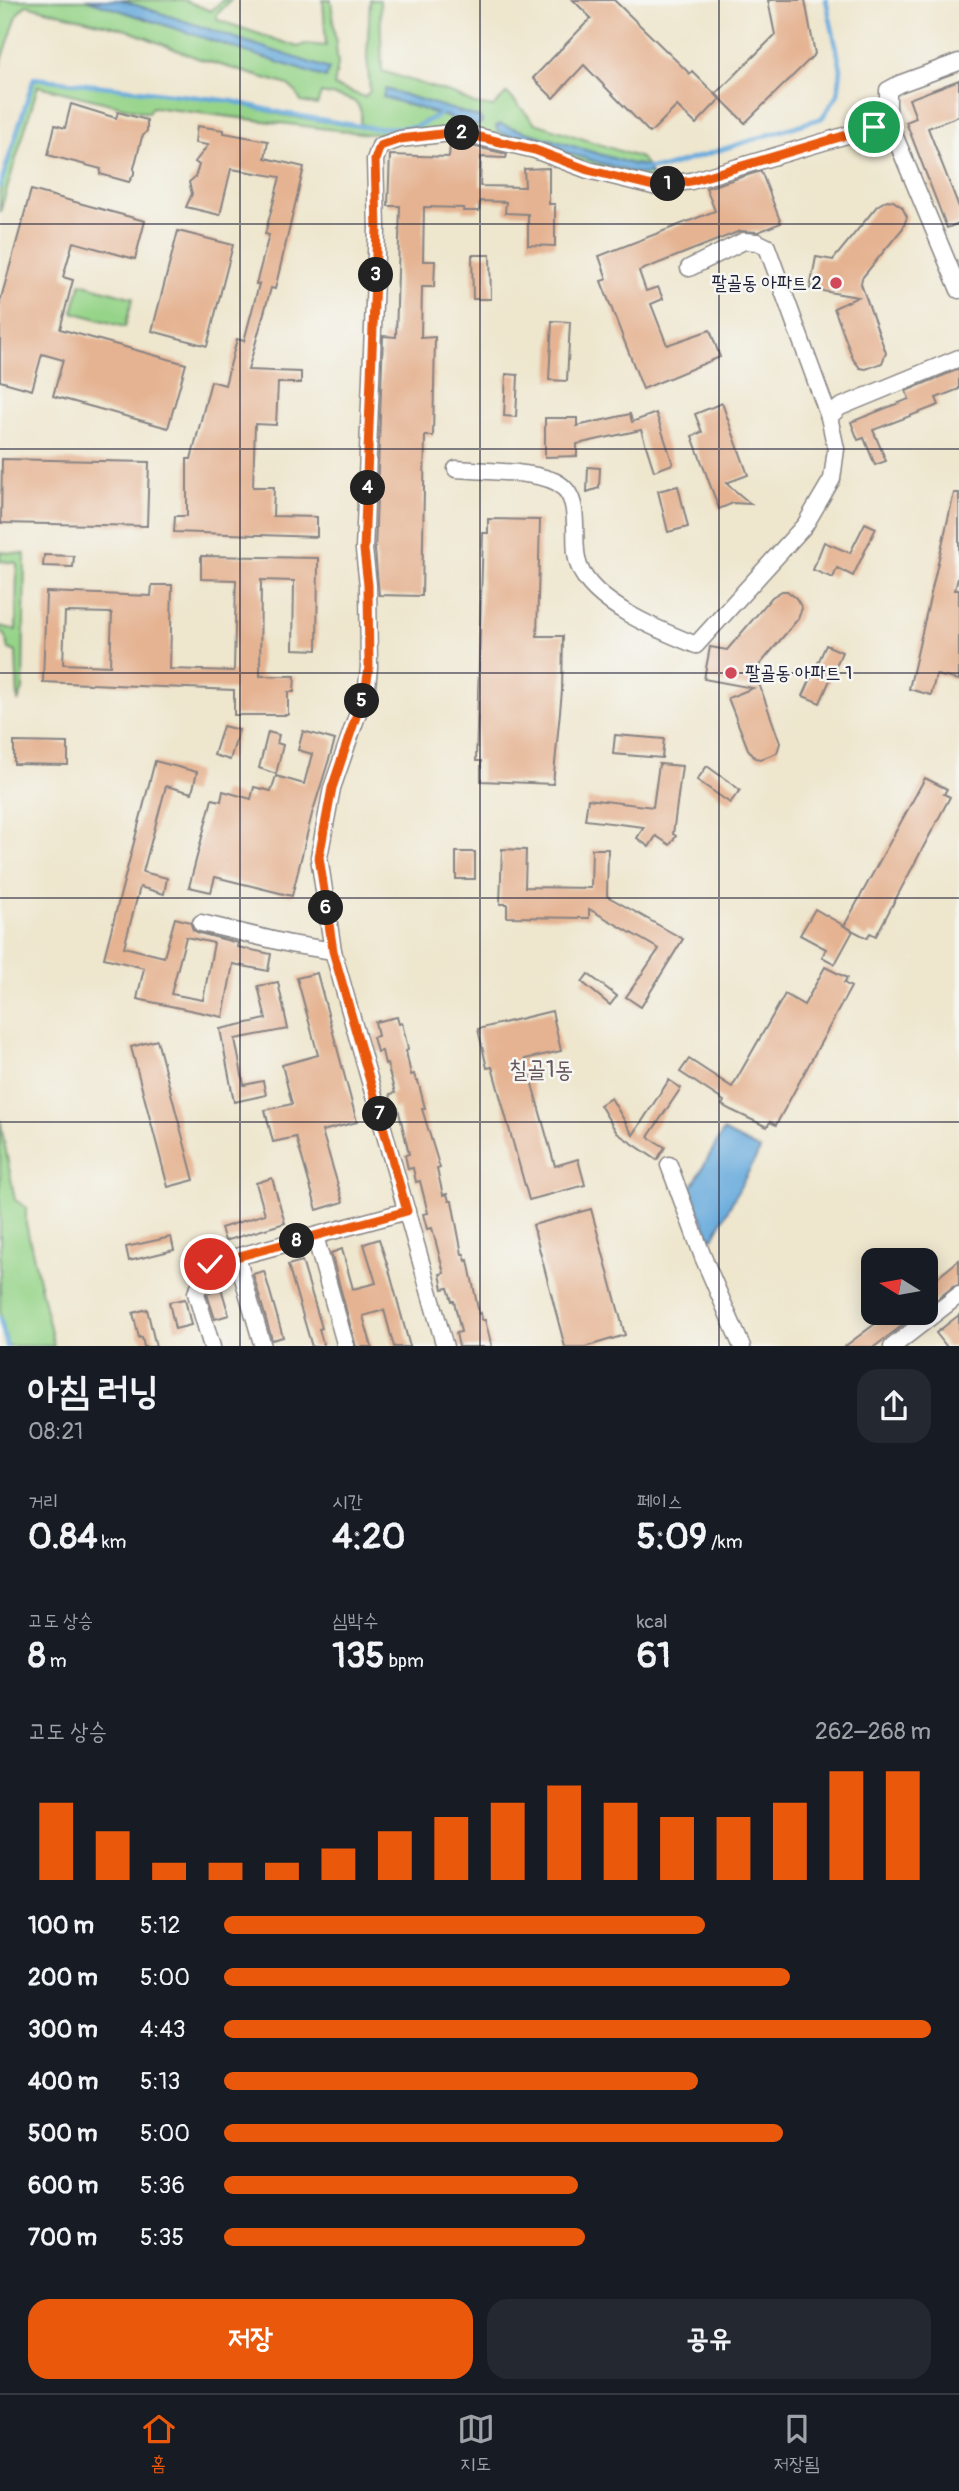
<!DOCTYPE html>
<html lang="ko">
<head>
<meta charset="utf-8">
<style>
	body { margin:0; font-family:Pangolin,"Poor Story",sans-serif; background:#242831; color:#f1f3f6; height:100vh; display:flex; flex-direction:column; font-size:26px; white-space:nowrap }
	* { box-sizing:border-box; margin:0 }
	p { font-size:23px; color:#9ea1a6 }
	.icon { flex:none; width:38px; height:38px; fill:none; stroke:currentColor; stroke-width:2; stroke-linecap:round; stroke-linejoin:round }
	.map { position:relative; height:1346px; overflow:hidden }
	.side { display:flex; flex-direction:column; background:#171b24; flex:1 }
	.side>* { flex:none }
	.needle { width:46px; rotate:281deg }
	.controls { position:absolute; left:861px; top:1248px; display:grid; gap:14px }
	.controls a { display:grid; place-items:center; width:77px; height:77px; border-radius:14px; background:#171b24; box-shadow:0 4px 18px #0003; font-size:35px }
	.pin { position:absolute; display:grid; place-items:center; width:60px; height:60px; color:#fff; margin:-30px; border:4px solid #fff; border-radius:50%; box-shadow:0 2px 7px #0007 }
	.km { position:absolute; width:35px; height:35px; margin:-18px; border-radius:50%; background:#222; color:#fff; font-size:19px; line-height:35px; text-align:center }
	.round { display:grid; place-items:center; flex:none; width:74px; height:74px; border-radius:21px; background:#242831 }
	.headline { display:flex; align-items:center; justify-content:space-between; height:119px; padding:0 28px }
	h1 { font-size:38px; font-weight:800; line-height:52px }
	.figures { display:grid; grid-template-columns:repeat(3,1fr); gap:10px; height:119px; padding:7px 28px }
	.figures div { display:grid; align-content:center }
	.figures b { font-size:35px; font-weight:800 }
	.figures small { font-size:19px; font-weight:400 }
	.figures p { font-size:19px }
	.chart { height:196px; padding:14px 28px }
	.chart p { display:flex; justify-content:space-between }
	.chart svg { width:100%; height:126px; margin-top:7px; stroke:#ea580c; stroke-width:6 }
	.action { display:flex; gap:14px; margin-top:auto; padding:14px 28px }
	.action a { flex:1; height:80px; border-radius:21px; background:#ea580c; color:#fff; font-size:28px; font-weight:800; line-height:80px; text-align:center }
	.action a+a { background:#242831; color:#f1f3f6 }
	ul { padding:0 28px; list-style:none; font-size:23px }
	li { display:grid; grid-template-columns:112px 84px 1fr; align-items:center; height:52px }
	li i { height:18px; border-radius:9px; background:#ea580c }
	.menu { display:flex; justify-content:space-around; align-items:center; height:98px; border-top:2px solid #363941; background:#171b24; font-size:19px; color:#9ea1a6 }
	.menu a { display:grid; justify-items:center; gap:4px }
	.menu .current { color:#ea580c }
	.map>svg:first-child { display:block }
</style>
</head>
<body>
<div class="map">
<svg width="959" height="1347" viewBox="0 0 959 1347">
	<rect width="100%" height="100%" fill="#f6f6f2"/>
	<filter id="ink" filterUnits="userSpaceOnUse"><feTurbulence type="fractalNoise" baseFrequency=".0143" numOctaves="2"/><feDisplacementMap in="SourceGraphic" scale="14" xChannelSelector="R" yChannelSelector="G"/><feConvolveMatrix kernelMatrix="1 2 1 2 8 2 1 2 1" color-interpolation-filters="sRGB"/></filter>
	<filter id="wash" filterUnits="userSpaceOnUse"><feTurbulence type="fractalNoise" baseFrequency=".00686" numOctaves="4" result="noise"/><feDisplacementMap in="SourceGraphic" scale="28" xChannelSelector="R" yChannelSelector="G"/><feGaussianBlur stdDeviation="1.57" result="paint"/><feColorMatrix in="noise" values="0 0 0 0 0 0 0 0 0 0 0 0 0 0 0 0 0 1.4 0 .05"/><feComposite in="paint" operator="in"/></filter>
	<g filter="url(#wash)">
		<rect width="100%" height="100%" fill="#eee6cd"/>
		<g fill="#96d489" stroke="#5c7b62" stroke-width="2">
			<path d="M 0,0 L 88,0 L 326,78 L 328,69 L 121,0 L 184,0 L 211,11 L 223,0 L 231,0 L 216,15 L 218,20 L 298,47 L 305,44 L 326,46 L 323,0 L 331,0 L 338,64 L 334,86 L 365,97 L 370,91 L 367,57 L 370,0 L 380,0 L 382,71 L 456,95 L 474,104 L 493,107 L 507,93 L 535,123 L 641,158 L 647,166 L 632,164 L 637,174 L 651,174 L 652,181 L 462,129 L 368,134 L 152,107 L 148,113 L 38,86 L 0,212 L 0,189 L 35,79 L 232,102 L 282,115 L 371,129 L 416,128 L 440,115 L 476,126 L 482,122 L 480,118 L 386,89 L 384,97 L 437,114 L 415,126 L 372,127 L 360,124 C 367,96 342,98 321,93 L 317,105 L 301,102 L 296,92 L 288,85 L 197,58 L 127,30 L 26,5 L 18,13 L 0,66 Z"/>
			<path d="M 81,283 L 133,298 L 125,327 L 73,312 Z"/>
			<path d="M 0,552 L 25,554 L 23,689 L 18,702 L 16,652 L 9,649 L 5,634 L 0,633 L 0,626 L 16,630 L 17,563 L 0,561 Z"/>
			<path d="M 0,1119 L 15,1200 L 26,1207 L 26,1224 L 54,1346 L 8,1346 L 0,1314 Z"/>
		</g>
		<g fill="#67aadc" stroke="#44668c" stroke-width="2">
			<path d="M 88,0 L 121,0 L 329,69 L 326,78 Z"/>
			<path d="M 385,89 L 481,118 L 482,122 L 477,126 L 383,97 Z"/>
			<path d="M 500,124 L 632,164 L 647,166 L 651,174 L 637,174 L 498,132 L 496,126 Z"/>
			<path d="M 723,1131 L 760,1150 L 713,1238 L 710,1238 L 690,1190 Z"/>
		</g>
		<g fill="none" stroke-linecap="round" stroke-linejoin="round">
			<g stroke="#67aadc" stroke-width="4.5">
				<path d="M 644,168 L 663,168 L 822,118 L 838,94 L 841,69 L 826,0"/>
				<path d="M 0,186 L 34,78 L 232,101 L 282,113 L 372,128 L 416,127 L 442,113"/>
				<path d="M 0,1318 L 7,1347"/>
			</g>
		</g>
		<g id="blocks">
			<g fill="#e5b392" fill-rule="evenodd">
				<path d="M 573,0 L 614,0 L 690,74 L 692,71 L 720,99 L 696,124 L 677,106 L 650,133 L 584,65 L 553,98 L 533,78 L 591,18 Z"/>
				<path d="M 768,0 L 805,0 L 815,54 L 745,123 L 716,94 L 775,35 Z"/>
				<path d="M 959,80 L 959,116 L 928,128 L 959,207 L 959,223 L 947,228 L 906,122 L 916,118 L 909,99 Z"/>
				<path d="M 71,104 L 116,118 L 118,112 L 147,120 L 147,131 L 142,137 L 134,168 L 134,174 L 129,182 L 100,174 L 101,169 L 48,155 L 55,125 L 65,128 Z"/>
				<path d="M 197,126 L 224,130 L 224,133 L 268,141 L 265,158 L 304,167 L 275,289 L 271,288 L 248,370 L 301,372 L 301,383 L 278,383 L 276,425 L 255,424 L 253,487 L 274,487 L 273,516 L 317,517 L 317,537 L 174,532 L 175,516 L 187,516 L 187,459 L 191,459 L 211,381 L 225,385 L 237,339 L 244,341 L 259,284 L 256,284 L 269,235 L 265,234 L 280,177 L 231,169 L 220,215 L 186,207 L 192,194 L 189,182 L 195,177 L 199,165 L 195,162 L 208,145 L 195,143 Z"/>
				<path d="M 458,143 L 507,154 L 506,158 L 481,157 L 480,186 L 525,187 L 524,169 L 549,168 L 549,204 L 555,204 L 555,246 L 528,245 L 528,214 L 505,213 L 506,202 L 480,201 L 479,211 L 463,211 L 464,208 L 424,207 L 423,261 L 435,261 L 434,287 L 422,287 L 421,338 L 435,337 L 433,436 L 425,436 L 422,596 L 379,595 L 375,550 L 383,336 L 396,337 L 400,206 L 388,206 L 390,155 L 449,157 L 450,144 Z"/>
				<path d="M 761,171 L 781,223 L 758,232 L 740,231 L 639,271 L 646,291 L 658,287 L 663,299 L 651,304 L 667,345 L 710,330 L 720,357 L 643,389 L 601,281 L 607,279 L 599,256 L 715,211 L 706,188 Z"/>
				<path d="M 31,190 L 145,221 L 135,259 L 73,242 L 63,277 L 73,280 L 60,329 L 186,364 L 168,428 L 53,396 L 63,360 L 42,354 L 32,390 L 0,381 L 0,302 Z"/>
				<path d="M 887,200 L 893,201 L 902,207 L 907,217 L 903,228 L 862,278 L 861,284 L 886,353 L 882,363 L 866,369 L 860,368 L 853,359 L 834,308 L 858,297 L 810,289 L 816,257 L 833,260 L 877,206 Z"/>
				<path d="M 178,231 L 233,245 L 207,346 L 152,331 Z"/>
				<path d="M 472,255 L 490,255 L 491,299 L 473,299 Z"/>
				<path d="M 552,321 L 570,322 L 567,381 L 549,380 Z"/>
				<path d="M 959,369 L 959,389 L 936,398 L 939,405 L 873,430 L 886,461 L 875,465 L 864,438 L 858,440 L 851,422 L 909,399 L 906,391 Z"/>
				<path d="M 506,374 L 518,375 L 516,417 L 504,416 Z"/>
				<path d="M 722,403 L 748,475 L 726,483 L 751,504 L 733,503 L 719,509 L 692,436 L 702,432 L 695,414 Z"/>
				<path d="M 656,413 L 673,464 L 654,471 L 641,430 L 577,444 L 577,456 L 545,457 L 545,418 L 577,418 L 577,426 L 630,414 L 632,422 Z"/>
				<path d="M 2,459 L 149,462 L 147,526 L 1,523 Z"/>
				<path d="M 588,467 L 600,468 L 599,488 L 587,492 Z"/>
				<path d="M 678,486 L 688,527 L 668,532 L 658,491 Z"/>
				<path d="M 954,493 L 959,493 L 959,574 L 955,590 L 959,590 L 959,680 L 936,675 L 931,695 L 909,689 Z"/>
				<path d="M 488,519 L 540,520 L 537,636 L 563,636 L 562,691 L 553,784 L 481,781 L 481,761 L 476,761 L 483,533 L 488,533 Z"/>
				<path d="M 865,523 L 876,528 L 853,576 L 837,568 L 833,578 L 813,570 L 824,542 L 850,553 Z"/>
				<path d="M 44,555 L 74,556 L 73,567 L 43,566 Z"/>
				<path d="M 201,556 L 318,558 L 317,650 L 293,649 L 294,581 L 261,580 L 260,676 L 295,676 L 294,692 L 288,692 L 288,715 L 234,715 L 234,690 L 43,682 L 46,592 L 151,596 L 152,585 L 172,585 L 170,669 L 234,671 L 236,580 L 201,579 ZM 65,612 L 112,613 L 110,666 L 63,664 Z"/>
				<path d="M 782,591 L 787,591 L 796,598 L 802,608 L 798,619 L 757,668 L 756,675 L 780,743 L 777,753 L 761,759 L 755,758 L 748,749 L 728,698 L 753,688 L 704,679 L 710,647 L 727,650 L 772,597 Z"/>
				<path d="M 826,645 L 842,652 L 820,703 L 803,696 Z"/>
				<path d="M 223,726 L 239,730 L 230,760 L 214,755 Z"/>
				<path d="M 303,731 L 335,740 L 312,814 L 292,896 L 215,877 L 211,892 L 189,887 L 212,799 L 221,801 L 223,791 L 251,799 L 254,787 L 271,791 L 276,776 L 304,784 L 312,754 L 298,750 Z"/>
				<path d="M 268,732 L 279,735 L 277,743 L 283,745 L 276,774 L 259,768 Z"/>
				<path d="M 615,735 L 664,739 L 662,758 L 613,754 Z"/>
				<path d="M 14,742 L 68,743 L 68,765 L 14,764 Z"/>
				<path d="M 155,761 L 197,772 L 192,793 L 166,786 L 143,872 L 167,878 L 164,894 L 140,887 L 124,947 L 164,957 L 175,918 L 190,922 L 193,930 L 199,933 L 238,943 L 237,947 L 271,954 L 268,971 L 233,964 L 223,1017 L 137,999 L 144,968 L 104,958 ZM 186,937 L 214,943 L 203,1000 L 171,994 Z"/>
				<path d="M 659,764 L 682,766 L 673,834 L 676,836 L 670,845 L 656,836 L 649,847 L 637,838 L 644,827 L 585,820 L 588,799 L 653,807 Z"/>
				<path d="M 707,766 L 740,790 L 730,803 L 697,780 Z"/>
				<path d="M 925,778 L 947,789 L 944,794 L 950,797 L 876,936 L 870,933 L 867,938 L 844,926 Z"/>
				<path d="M 502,849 L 526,850 L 525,887 L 591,888 L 592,849 L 608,849 L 607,896 L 683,939 L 641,1007 L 626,997 L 659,949 L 589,909 L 589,918 L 507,917 L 507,904 L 500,904 Z"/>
				<rect x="456" y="852" width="19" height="27"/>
				<path d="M 815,909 L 853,931 L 835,964 L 822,957 L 826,949 L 800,935 Z"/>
				<path d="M 825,967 L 847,978 L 844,983 L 851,987 L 776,1125 L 770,1122 L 767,1127 L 731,1110 L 722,1105 L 724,1101 L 680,1072 L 689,1059 L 732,1087 L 785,994 L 804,1005 Z"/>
				<path d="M 317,973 L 357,1122 L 322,1131 L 343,1202 L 317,1210 L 296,1137 L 273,1142 L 265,1110 L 292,1104 L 282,1065 L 318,1055 L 297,978 Z"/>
				<path d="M 588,974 L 617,996 L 610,1005 L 582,982 Z"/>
				<path d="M 278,982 L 288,1029 L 235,1039 L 244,1085 L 263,1081 L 266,1095 L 234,1102 L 220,1029 L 266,1019 L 258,986 Z"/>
				<path d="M 552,1011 L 561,1051 L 525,1059 L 555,1166 L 578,1159 L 585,1185 L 529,1200 L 492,1067 L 487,1068 L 478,1029 Z"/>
				<path d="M 397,1017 L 399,1024 L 402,1023 L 407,1044 L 408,1050 L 406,1051 L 411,1075 L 414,1074 L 416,1081 L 418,1081 L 425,1108 L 422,1109 L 440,1168 L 437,1169 L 443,1195 L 447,1194 L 449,1201 L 452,1201 L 462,1254 L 464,1254 L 466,1261 L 468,1260 L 479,1314 L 481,1313 L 482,1320 L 485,1320 L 492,1347 L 459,1347 L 456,1333 L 461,1332 L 454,1301 L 452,1301 L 448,1288 L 443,1289 L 440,1274 L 444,1273 L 432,1228 L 427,1229 L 423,1214 L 428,1213 L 420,1181 L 416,1182 L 413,1168 L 408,1169 L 405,1155 L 409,1154 L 398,1108 L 393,1109 L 390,1094 L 395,1093 L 387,1064 L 385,1064 L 382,1051 L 377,1052 L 373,1037 L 378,1036 L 375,1022 Z"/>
				<path d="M 157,1040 L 194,1180 L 168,1187 L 131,1047 Z"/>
				<path d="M 669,1080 L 681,1088 L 648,1137 L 665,1147 L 657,1160 L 617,1133 L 600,1105 L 611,1098 L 633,1135 Z"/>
				<path d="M 272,1178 L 285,1223 L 225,1241 L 221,1228 L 265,1214 L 256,1183 Z"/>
				<path d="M 591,1209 L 625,1335 L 585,1347 L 565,1347 L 533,1225 Z"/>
				<path d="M 171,1237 L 174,1250 L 129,1261 L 126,1247 Z"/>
				<path d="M 379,1239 L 389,1270 L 410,1347 L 394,1347 L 384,1310 L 363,1316 L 372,1347 L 356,1347 L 331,1253 L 342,1249 L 353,1289 L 376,1283 L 364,1244 Z"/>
				<path d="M 959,1260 L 959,1285 L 953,1287 L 926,1308 L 926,1287 Z"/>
				<path d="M 302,1261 L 322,1328 L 319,1329 L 324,1347 L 312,1347 L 288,1265 Z"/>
				<path d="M 264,1271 L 283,1337 L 272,1340 L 253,1274 Z"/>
				<path d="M 221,1288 L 229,1315 L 215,1319 L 207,1294 Z"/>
				<path d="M 185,1299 L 191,1325 L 175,1329 L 169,1302 Z"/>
				<path d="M 147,1309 L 156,1347 L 144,1347 L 142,1337 L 139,1338 L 133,1313 Z"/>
				<path d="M 891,1312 L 914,1312 L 916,1315 L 874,1347 L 844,1347 Z"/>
				<path d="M 959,1315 L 959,1347 L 947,1347 L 936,1333 Z"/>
			</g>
		</g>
	</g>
	<g filter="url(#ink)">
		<use href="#blocks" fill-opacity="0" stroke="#888484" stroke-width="2"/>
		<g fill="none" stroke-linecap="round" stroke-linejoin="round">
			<g stroke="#888484" stroke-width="19">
				<g id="minor">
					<path d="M 959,62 L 899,84 L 888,90 L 888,120 L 959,290"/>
					<path d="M 689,268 L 744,241 L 757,242 L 767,247 L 829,417"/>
					<path d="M 456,469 C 481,471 535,471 556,482 C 586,498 569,540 579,566 C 593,604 661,631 696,645 L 805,525 L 832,479 L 836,449 L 829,417 L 840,407 L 959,358"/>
					<path d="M 201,923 L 290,944 L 333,951 L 445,1347"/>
					<path d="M 333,951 L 319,857 L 332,788 L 367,687 L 369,667 L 368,585 L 364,550 L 377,229 L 375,160 L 380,146 L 400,139 L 459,132 L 535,150 L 588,170 L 653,186 L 691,181 L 874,127 L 888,120"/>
					<path d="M 669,1165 L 703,1257 L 742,1347"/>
					<path d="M 315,1236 L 346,1347"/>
					<path d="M 237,1257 L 263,1347"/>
					<path d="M 212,1347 L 196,1293 L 210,1264 L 407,1211"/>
					<path d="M 892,1347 L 959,1295"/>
				</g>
			</g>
			<use href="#minor" stroke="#fff" stroke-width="16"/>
		</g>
	</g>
	<g fill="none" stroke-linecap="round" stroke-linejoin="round" filter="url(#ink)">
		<g stroke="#fff" stroke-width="14">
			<path id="route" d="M 210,1264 L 407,1211 L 333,951 L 319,857 L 332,788 L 366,687 L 369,667 L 368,585 L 364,550 L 377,229 L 375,160 L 380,146 L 400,139 L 458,132 L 535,150 L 588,170 L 653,186 L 691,181 L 874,127"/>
		</g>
		<use href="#route" stroke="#ea580c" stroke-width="9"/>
	</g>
	<path fill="none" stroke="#22223b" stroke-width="2" stroke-opacity="0.55" d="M 240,0 L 240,1347M 480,0 L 480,1347M 719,0 L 719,1347M 0,224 L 959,224M 0,449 L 959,449M 0,673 L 959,673M 0,898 L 959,898M 0,1122 L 959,1122"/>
	<g fill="#d1495b" stroke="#f6f6f2" stroke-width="2.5">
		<circle cx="836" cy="283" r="7"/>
		<circle cx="731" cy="673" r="7"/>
	</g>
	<g text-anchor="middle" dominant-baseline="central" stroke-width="5" stroke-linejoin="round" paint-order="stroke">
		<g font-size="19" fill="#22223b" stroke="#f6f6f2" text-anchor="end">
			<text x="822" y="283">팔골동 아파트 2</text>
			<text x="745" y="673" text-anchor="start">팔골동 아파트 1</text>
		</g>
		<g font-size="23" fill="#665559" stroke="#f6f6f2">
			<text x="541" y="1069">칠골1동</text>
		</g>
	</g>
</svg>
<div class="controls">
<a><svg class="needle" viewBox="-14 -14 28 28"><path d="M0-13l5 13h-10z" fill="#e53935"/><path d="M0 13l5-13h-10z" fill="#9ea1a6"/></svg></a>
</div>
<div class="pin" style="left:874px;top:127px;background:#1e9e55"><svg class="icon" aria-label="arrive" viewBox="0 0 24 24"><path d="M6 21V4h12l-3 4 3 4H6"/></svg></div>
<div class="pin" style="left:210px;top:1264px;background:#d93025"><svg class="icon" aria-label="check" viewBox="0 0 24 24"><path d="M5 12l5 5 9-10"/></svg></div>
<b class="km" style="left:668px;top:184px">1</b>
<b class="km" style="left:462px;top:133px">2</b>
<b class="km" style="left:376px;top:275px">3</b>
<b class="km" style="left:368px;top:488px">4</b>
<b class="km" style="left:362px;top:701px">5</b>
<b class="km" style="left:326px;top:908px">6</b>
<b class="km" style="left:380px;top:1114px">7</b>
<b class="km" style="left:297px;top:1241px">8</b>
</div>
<section class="side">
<div class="headline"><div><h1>아침 러닝</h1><p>08:21</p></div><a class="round"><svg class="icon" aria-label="share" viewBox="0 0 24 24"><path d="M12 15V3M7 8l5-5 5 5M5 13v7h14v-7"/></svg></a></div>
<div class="figures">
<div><p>거리</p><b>0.84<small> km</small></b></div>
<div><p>시간</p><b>4:20</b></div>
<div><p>페이스</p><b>5:09<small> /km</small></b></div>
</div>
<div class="figures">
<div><p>고도 상승</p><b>8<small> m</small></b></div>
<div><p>심박수</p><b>135<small> bpm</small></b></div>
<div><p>kcal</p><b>61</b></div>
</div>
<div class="chart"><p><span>고도 상승</span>262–268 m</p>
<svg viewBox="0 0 160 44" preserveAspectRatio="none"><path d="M5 44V17M15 44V27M25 44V38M35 44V38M45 44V38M55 44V33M65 44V27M75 44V22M85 44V17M95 44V11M105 44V17M115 44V22M125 44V22M135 44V17M145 44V6M155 44V6"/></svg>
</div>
<ul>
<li><b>100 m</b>5:12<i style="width:68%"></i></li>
<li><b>200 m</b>5:00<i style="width:80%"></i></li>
<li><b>300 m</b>4:43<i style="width:100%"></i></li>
<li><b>400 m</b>5:13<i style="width:67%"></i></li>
<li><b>500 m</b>5:00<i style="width:79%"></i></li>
<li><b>600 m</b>5:36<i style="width:50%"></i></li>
<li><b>700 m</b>5:35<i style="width:51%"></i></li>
</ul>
<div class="action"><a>저장</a><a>공유</a></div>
</section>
<nav class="menu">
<a class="current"><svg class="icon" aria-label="home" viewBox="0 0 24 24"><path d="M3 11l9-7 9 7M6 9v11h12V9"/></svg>홈</a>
<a><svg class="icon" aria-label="map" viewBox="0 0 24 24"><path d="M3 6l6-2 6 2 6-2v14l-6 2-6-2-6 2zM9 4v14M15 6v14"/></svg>지도</a>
<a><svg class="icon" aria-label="saved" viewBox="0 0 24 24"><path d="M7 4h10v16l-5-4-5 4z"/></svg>저장됨</a>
</nav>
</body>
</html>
